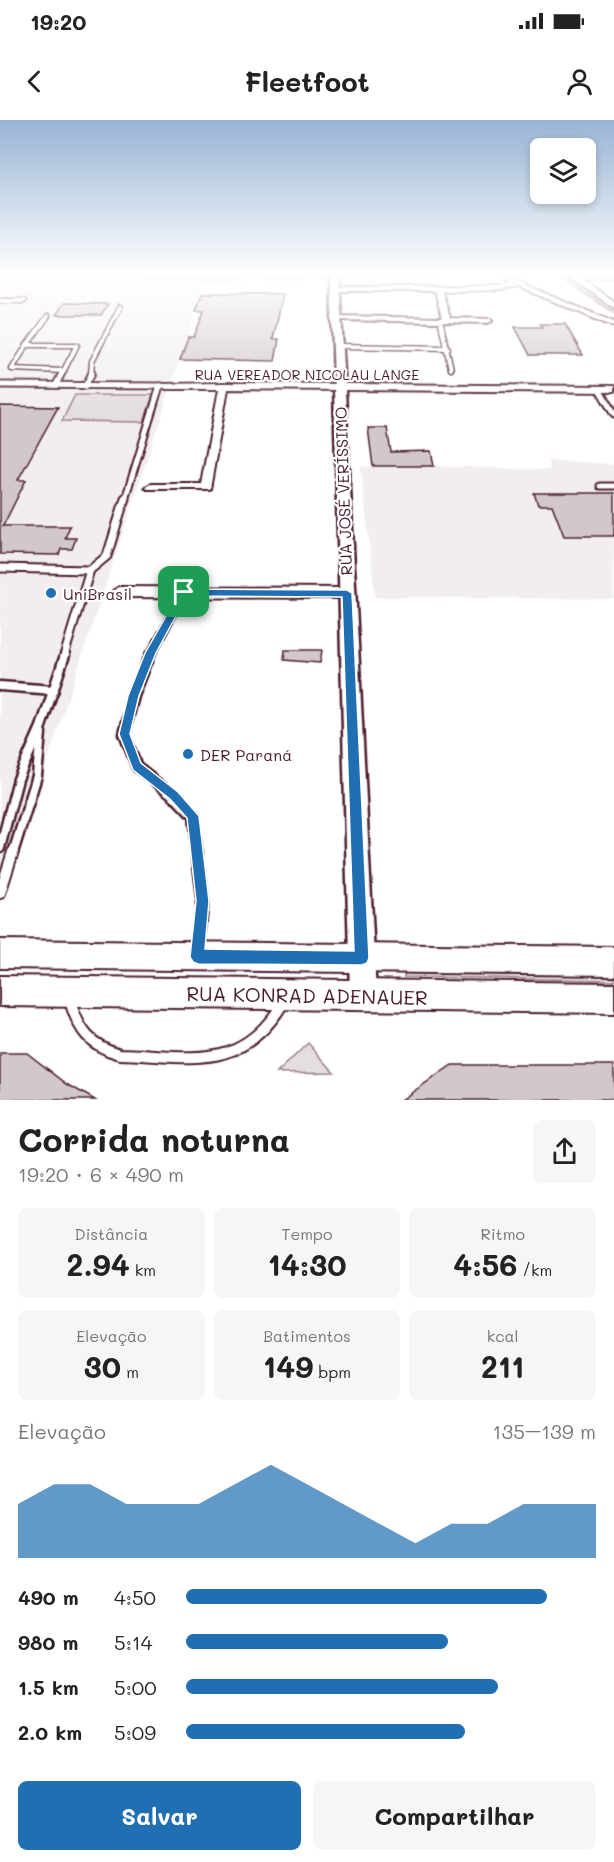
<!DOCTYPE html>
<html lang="pt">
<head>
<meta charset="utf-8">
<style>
	body { margin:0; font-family:Mali,sans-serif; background:#f6f6f6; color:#222; height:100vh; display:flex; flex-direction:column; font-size:22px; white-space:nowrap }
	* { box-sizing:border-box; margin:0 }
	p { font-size:20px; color:#767676 }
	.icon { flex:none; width:33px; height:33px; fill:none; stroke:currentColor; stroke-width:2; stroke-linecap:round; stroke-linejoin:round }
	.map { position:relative; height:980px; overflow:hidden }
	.drawer { display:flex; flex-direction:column; background:#fff; flex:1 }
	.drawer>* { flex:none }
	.buttons { position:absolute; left:530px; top:18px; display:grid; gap:12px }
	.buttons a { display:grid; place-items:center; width:66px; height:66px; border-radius:9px; background:#fff; box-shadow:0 3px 9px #0003; font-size:30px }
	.pin { position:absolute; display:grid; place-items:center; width:51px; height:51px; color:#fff; margin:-26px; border-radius:12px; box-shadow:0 3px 9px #0006 }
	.round { display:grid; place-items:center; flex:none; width:63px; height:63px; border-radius:9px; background:#f6f6f6 }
	.summary { display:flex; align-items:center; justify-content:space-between; height:102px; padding:0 18px }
	h1 { font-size:33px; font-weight:700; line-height:45px }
	.figures { display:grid; grid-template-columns:repeat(3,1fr); gap:9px; height:102px; padding:6px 18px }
	.figures div { display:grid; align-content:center; border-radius:9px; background:#f6f6f6; text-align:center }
	.figures b { font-size:30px; font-weight:700 }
	.figures small { font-size:16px; font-weight:400 }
	.figures p { font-size:16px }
	.chart { height:168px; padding:12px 18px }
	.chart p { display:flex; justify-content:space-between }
	.chart svg { width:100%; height:108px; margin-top:6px; fill:#1f6fb2; opacity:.7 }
	.button { display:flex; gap:12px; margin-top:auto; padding:12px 18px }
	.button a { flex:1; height:69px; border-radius:9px; background:#1f6fb2; color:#fff; font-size:24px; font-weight:700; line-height:69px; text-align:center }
	.button a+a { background:#f6f6f6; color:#222 }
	ul { padding:0 18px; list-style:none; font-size:20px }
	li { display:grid; grid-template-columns:96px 72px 1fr; align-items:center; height:45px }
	li i { height:15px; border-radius:8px; background:#1f6fb2 }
	.status { display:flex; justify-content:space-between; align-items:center; height:42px; padding:0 30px; background:#fff; direction:ltr }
	.status svg { height:16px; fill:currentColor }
	header { display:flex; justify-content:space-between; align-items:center; height:78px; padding:0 18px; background:#fff; font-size:27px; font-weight:700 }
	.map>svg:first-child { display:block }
</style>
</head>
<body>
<div class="status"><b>19:20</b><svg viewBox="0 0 49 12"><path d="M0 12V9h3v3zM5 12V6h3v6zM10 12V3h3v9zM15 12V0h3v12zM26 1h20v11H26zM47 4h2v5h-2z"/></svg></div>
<header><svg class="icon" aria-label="back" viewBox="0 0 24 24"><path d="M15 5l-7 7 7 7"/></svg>Fleetfoot<svg class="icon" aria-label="person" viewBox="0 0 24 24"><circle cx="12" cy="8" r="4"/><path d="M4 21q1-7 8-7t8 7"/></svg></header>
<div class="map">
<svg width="614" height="980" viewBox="0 0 614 980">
	<rect width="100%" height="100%" fill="#fff"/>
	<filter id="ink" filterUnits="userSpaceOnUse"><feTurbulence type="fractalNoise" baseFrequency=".0167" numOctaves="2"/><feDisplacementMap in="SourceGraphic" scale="12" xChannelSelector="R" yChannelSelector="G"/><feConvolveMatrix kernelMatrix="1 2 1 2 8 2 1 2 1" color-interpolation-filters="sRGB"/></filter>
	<g filter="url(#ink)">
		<g fill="#f2eeef">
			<path d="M 0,154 L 113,154 L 159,160 L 206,160 L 0,785 Z"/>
			<path d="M 547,340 L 614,344 L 614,479 L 375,477 L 361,347 L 434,346 L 550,350 Z"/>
		</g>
		<g fill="#e5dee0" stroke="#987e86" stroke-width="1.5">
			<path d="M 75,275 L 153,275 L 144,302 L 62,301 Z"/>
			<path d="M 404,853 L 614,854 L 614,860 L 404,857 Z"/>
			<path d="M 308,923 L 334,952 L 277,953 Z"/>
		</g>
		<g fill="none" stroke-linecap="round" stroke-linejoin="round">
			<path stroke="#91787e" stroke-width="3" d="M 557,154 L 614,193"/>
			<path fill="#c1b3b6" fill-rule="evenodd" d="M 126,154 L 437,154 L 430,158 L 165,162 L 133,158 Z"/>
		</g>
		<g fill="#d2c7cb" stroke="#4a1f2b" stroke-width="1.5">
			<path d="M 202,173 L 283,174 L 273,219 L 279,219 L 275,241 L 180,239 L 188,217 L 194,217 L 204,190 L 196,190 Z"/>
			<path d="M 64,183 L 108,184 L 101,195 L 56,195 Z"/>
			<path d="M 540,204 L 565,204 L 583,235 L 530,235 L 515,207 L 542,207 Z"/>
			<path d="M 0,286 L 58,287 L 18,360 L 26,360 L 3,406 L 70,406 L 65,418 L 76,418 L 72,429 L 61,429 L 59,435 L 0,434 Z"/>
			<path d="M 368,308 L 387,308 L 391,332 L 431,331 L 434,346 L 373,346 Z"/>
			<path d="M 534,373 L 614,373 L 614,416 L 564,416 L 552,385 L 538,385 Z"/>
			<path d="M 285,530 L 322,530 L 320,543 L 284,540 Z"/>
			<path d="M 0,933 L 27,933 L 67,964 L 95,980 L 0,980 Z"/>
			<path d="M 452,945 L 614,945 L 614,980 L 401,980 Z"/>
		</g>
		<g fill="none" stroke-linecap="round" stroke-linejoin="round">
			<g stroke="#4a1f2b" stroke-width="7">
				<g id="service-far4">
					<path d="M 0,181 L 24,181"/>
					<path d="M 48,196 L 27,225 L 77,225 L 62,254"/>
					<path d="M 441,204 L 451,249"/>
					<path d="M 27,225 L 12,249 L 64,251"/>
					<path d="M 338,226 L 448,228"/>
					<path d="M 91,254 L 92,241 L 120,187"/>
				</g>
			</g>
			<g stroke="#4a1f2b" stroke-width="9">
				<g id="service-far3">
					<path d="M 0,265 L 162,266"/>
					<path d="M 56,265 L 62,253"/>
					<path d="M 85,266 L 92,253"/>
					<path d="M 599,269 L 614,295"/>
					<path d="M 600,366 L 614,366"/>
					<path d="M 125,379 L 160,266"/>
				</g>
			</g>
			<g stroke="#4a1f2b" stroke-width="11">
				<g id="service-far2">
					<path d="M 0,448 L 90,450 L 64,536"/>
					<path d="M 90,450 L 107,436 L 125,378"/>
					<path d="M 150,536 L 184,472"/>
				</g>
			</g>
			<g stroke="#4a1f2b" stroke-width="13">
				<g id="service-far1">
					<path d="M 150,535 L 134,576 L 124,614 L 137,647 L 174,676 L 193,696 L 197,733"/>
					<path d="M 0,566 L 54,570"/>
					<path d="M 0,728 L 18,659 L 41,607 L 65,535"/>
					<path d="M 13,733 L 37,656 L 41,613"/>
				</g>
			</g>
			<g stroke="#4a1f2b" stroke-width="14">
				<g id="service">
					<path d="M 197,732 L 203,781 L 198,831"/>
					<path d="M 0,773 L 13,732"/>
					<path d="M 70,880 C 78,910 90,926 120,934 C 190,936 241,953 283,883"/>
				</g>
			</g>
			<g stroke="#4a1f2b" stroke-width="4">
				<g id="minor">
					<path d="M 565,154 L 574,154 L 577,157 L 614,154 L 613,156 L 583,160 L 614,182 L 614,188 Z"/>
					<path d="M 510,159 L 614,202 L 614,207 L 519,167 L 501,170 L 442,171 L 450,198 L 491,199 L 492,201 L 488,203 L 337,200 L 333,198 L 337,196 L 442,198 L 435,171 L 333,171 L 332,169 L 336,167 L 501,166 L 511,164 L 506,161 Z"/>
					<path d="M 224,263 L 614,266 L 614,272 L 228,269 L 210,369 L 147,369 L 145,367 L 151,364 L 201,364 L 219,269 L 167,269 L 162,266 L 164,264 Z"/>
					<path d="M 119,467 L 347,468 L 354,473 L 347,478 L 119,477 L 112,472 Z"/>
				</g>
			</g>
			<g stroke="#4a1f2b" stroke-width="5">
				<path id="tertiary" d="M 331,154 L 339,154 L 376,875 L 372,884 L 363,888 L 354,884 L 350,875 Z"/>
			</g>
			<g stroke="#4a1f2b" stroke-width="4">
				<g id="secondary">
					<path d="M 0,820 L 614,827 L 614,855 L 0,848 Z"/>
					<path d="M 0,856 L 614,863 L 614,893 L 0,886 Z"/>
				</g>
			</g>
			<use href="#service-far4" stroke="#fff" stroke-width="4"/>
			<use href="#service-far3" stroke="#fff" stroke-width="5"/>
			<use href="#service-far2" stroke="#fff" stroke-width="7"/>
			<use href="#service-far1" stroke="#fff" stroke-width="8"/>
			<use href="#service" stroke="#fff" stroke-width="10"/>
			<use href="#minor" fill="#fff" fill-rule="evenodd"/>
			<use href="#tertiary" fill="#fff" fill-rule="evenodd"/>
			<use href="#secondary" fill="#fff" fill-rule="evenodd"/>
		</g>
	</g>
	<linearGradient id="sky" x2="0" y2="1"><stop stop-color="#98b4d4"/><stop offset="0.53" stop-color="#fff"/><stop offset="1" stop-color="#fff" stop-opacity="0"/></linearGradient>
	<rect width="614" height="291" fill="url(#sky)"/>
	<path fill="#1f6fb2" stroke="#fff" stroke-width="1.5" fill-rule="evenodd" d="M 184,469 L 347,470 L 352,473 L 369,838 L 367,843 L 362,845 L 198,844 L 193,842 L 190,837 L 196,781 L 187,698 L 170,679 L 133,650 L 119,614 L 128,576 L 145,533 L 181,470 ZM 187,476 L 342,477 L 354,831 L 205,829 L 209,781 L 199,696 L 178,672 L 141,643 L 130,614 L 139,576 L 156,533 Z"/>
	<g fill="#1f6fb2" stroke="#fff" stroke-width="2">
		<circle cx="51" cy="473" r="6"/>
		<circle cx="188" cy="634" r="6"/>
	</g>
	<g text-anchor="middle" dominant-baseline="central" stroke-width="4.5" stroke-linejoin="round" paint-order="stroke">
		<g font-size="14" fill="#4a1f2b" stroke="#fff">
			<text x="307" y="254">RUA VEREADOR NICOLAU LANGE</text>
		</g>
		<g font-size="16" fill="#4a1f2b" stroke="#fff">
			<text transform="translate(343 371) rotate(-92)">RUA JOSÉ VERÍSSIMO</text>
		</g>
		<g font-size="16" fill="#4a1f2b" stroke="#fff" text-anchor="start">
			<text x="63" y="473">UniBrasil</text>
			<text x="200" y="634">DER Paraná</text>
		</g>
		<g font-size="20" fill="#4a1f2b" stroke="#fff">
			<text transform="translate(307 875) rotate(1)">RUA KONRAD ADENAUER</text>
		</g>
	</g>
</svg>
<div class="buttons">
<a><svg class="icon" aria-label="layers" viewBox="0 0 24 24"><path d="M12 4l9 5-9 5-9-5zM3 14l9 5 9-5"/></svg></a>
</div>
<div class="pin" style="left:184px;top:472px;background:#1e9e55"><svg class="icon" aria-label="arrive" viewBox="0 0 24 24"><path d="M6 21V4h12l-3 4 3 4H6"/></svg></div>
</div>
<section class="drawer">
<div class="summary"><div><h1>Corrida noturna</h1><p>19:20 · 6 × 490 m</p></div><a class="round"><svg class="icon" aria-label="share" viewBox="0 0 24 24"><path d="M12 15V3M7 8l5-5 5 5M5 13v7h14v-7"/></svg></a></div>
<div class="figures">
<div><p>Distância</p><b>2.94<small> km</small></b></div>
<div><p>Tempo</p><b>14:30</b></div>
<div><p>Ritmo</p><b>4:56<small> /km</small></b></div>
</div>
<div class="figures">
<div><p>Elevação</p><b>30<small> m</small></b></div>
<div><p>Batimentos</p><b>149<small> bpm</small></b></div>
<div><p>kcal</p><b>211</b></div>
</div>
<div class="chart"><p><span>Elevação</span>135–139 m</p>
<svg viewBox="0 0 160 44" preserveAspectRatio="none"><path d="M0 44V22L10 14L20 14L30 22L40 22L50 22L60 14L70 6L80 14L90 22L100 30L110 38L120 30L130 30L140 22L150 22L160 22V44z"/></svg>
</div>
<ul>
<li><b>490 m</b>4:50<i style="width:88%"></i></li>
<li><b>980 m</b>5:14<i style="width:64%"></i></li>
<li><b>1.5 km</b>5:00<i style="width:76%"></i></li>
<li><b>2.0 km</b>5:09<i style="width:68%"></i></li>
</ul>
<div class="button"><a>Salvar</a><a>Compartilhar</a></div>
</section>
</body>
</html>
